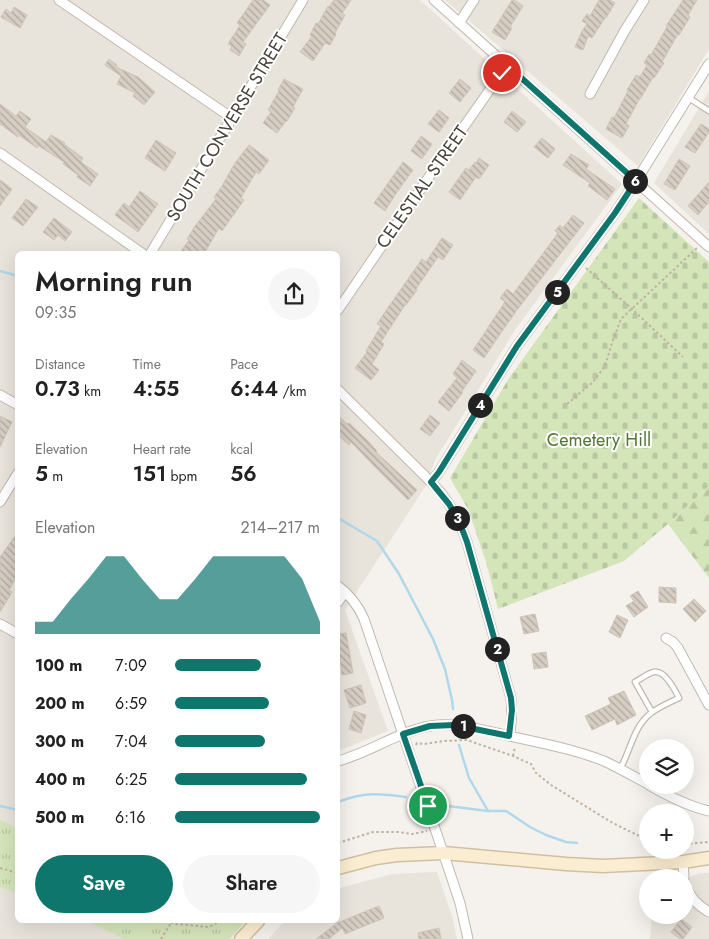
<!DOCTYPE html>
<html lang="en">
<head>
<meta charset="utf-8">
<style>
	body { margin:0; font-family:Jost,sans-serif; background:#f6f6f6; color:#222; height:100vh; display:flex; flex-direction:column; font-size:19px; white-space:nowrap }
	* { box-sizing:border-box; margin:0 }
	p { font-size:16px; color:#767676 }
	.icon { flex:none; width:28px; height:28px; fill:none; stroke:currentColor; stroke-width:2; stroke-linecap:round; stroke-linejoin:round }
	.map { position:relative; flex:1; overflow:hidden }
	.details { position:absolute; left:15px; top:251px; width:325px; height:672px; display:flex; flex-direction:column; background:#fff; border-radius:8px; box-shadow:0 5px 20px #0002 }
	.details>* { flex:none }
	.buttons { position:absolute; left:639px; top:739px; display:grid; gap:10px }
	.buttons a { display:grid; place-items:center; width:55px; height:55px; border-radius:50%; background:#fff; box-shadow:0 5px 20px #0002; font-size:25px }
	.pin { position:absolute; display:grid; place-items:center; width:42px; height:42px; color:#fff; margin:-21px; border:2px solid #fff; border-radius:50%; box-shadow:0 1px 5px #0007 }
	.km { position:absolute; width:25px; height:25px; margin:-12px; border-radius:50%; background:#222; color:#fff; font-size:14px; line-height:25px; text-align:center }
	.round { display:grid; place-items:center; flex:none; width:52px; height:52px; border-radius:26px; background:#f6f6f6 }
	.overview { display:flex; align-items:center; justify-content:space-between; height:85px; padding:0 20px }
	h1 { font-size:28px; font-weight:600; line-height:38px }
	.figures { display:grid; grid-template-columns:repeat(3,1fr); gap:8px; height:85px; padding:5px 20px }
	.figures div { display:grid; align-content:center }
	.figures b { font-size:21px; font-weight:600 }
	.figures small { font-size:14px; font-weight:400 }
	.figures p { font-size:14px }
	.chart { height:140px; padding:10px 20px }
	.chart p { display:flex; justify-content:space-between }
	.chart svg { width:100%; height:90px; margin-top:5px; fill:#0f766e; opacity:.7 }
	.primary-button { display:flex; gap:10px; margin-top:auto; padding:10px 20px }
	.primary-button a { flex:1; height:58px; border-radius:30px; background:#0f766e; color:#fff; font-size:20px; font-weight:600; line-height:58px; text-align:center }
	.primary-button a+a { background:#f6f6f6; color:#222 }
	ul { padding:0 20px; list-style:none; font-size:16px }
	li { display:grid; grid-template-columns:80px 60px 1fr; align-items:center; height:38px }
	li i { height:12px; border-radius:6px; background:#0f766e }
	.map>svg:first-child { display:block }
</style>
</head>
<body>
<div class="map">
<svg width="709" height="939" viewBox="0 0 709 939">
	<defs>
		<pattern id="grass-tufts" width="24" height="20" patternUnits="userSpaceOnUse" patternTransform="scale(1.25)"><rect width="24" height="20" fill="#d5e5ba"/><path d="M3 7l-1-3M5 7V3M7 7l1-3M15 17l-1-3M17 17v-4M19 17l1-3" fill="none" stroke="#b8c6a1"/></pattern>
		<pattern id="forest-firs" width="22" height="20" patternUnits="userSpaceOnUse" patternTransform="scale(1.25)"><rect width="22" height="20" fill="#d5e5ba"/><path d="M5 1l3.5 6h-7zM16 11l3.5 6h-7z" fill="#b8c6a1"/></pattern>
		<pattern id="cemetery-stones" width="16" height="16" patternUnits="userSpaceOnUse" patternTransform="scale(1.25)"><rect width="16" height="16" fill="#d5e5ba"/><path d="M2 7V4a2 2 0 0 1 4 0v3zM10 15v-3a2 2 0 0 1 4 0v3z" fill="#b8c6a1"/></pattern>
		<pattern id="building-back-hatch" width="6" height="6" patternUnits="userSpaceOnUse" patternTransform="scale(1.25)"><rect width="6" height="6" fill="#d6cdc3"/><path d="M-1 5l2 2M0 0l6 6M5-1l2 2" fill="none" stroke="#b0a8a0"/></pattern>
	</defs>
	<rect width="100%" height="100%" fill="#f5f2ed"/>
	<g fill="#e8e3db">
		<path d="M 0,0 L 420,0 L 622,184 L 515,330 L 435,460 L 427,484 L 345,610 L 388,731 L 338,751 L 338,254 L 18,254 L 18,921 L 151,921 L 140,939 L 0,939 Z"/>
		<path d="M 445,0 L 709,0 L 709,49 L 638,166 Z"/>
		<path d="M 709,91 L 709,234 L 654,183 Z"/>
		<path d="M 437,872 L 453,919 L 457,939 L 268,939 L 285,921 L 338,921 L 338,890 L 343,887 L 392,874 Z"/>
		<path d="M 700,873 L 709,873 L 709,939 L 650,939 L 652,915 L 685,915 L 685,879 Z"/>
	</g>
	<g fill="url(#grass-tufts)">
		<path d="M 0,820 L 17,828 L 17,893 L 0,887 Z"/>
		<path d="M 87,921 L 239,921 L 244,923 L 230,939 L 124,939 Z"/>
	</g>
	<path fill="url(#forest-firs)" d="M 709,486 L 709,578 L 668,524 Z"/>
	<path fill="url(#cemetery-stones)" d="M 639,198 L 709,262 L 709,486 L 668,524 L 624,561 L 498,609 L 487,565 L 468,509 L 450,478 L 509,378 Z"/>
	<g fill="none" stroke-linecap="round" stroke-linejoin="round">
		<g stroke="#b0d8eb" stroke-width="2.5">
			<path d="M 0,271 L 18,276"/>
			<path d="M 338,518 L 377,541 L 399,574 L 433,639 L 445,669 L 452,700 L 453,709"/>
			<path d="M 459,745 L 469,778 L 488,811"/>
			<path d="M 338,802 C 364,792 378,793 406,797"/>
			<path d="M 0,806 L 18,810"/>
			<path d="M 448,806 L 488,811 L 506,811 L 530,827 L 546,835 L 566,842 L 577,843"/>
		</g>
	</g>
	<g fill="url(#building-back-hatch)" stroke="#d0c4b7">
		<path d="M 253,0 L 263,0 L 270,5 L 243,42 L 246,44 L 239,56 L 230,50 L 232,46 L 228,44 L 240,25 L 237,23 Z"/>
		<path d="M 334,0 L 351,0 L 342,14 L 345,15 L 335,33 L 336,34 L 330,45 L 325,43 L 313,61 L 300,52 L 312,36 L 310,35 L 316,23 L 318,24 L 328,6 L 329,7 Z"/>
		<path d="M 512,0 L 514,0 L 523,6 L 510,27 L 512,28 L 505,40 L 492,32 Z"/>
		<path d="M 599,0 L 610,0 L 615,3 L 606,18 L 605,18 L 592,38 L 588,36 L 583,50 L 575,47 L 582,31 L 587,24 L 582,21 L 587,14 L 590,16 Z"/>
		<path d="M 683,0 L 697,0 L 688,15 L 690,17 L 679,35 L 678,34 L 662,62 L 664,63 L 654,78 L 653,77 L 641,98 L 640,98 L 626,124 L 629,126 L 622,138 L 606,129 L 612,117 L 614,118 L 628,91 L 627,90 L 636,75 L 640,77 L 647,65 L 644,63 L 649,54 L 651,55 L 667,27 L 666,26 Z"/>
		<path d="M 14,7 L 27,15 L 20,28 L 1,17 L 6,9 L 11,13 Z"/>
		<path d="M 109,59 L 117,65 L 116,67 L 138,77 L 155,92 L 144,105 L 133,96 L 135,93 L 117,84 L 121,76 L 105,65 Z"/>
		<path d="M 284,79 L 303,89 L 293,107 L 295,108 L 287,121 L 286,121 L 277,133 L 263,123 L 271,112 L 268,110 L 279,91 L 278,90 Z"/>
		<path d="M 460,79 L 471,88 L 460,102 L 449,93 Z"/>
		<path d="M 0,104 L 16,116 L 20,111 L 31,119 L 25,127 L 46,142 L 51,135 L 65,143 L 64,144 L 83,158 L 81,162 L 98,174 L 90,186 L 77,177 L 78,175 L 63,164 L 64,162 L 39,146 L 37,148 L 19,135 L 18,137 L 0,124 Z"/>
		<path d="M 439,110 L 449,118 L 439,132 L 428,124 Z"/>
		<path d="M 512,111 L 526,122 L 517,132 L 504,122 Z"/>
		<path d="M 701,124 L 709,129 L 709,132 L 695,153 L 685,147 Z"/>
		<path d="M 421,136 L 432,144 L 422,159 L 411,151 Z"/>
		<path d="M 542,138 L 555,149 L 548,158 L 534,147 Z"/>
		<path d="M 156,140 L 176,153 L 165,171 L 145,158 Z"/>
		<path d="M 249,145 L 269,160 L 259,174 L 256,172 L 241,198 L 244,200 L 222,231 L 219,228 L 204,254 L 179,254 L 189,240 L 187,239 L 195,226 L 216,199 L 214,197 L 222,186 L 235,163 Z"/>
		<path d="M 571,154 L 589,165 L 586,169 L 615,189 L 607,200 L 588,186 L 590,183 L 563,165 Z"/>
		<path d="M 479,158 L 489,165 L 479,179 L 476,177 L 460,200 L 449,192 L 466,168 L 469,170 L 475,162 L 476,163 Z"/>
		<path d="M 679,159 L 690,166 L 675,190 L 664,184 Z"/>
		<path d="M 403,162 L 413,170 L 395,195 L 385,211 L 374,203 Z"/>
		<path d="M 0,180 L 12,189 L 0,206 Z"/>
		<path d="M 709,182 L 709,202 L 698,215 L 688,206 Z"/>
		<path d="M 140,191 L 158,204 L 138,232 L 115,215 L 124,203 L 129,207 Z"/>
		<path d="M 26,199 L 38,207 L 23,226 L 12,218 Z"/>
		<path d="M 573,215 L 584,223 L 517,310 L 496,340 L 484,358 L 473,350 L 488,328 L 488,327 L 505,302 L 500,298 L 507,289 L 513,294 L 558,233 L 555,231 L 560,225 L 563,228 Z"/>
		<path d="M 54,218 L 72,232 L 65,241 L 58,235 L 54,240 L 43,232 Z"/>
		<path d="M 442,238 L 453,245 L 443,260 L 438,257 L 416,289 L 417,290 L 406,305 L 405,305 L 381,342 L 384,344 L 372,364 L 379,370 L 371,380 L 355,368 L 367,352 L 366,351 L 381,326 L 377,324 L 387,309 L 422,259 L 426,262 Z"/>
		<path d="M 462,360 L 476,371 L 462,391 L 463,392 L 449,411 L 438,402 L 457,378 L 453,374 Z"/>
		<path d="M 338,415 L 347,424 L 349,423 L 367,440 L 377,451 L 376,452 L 417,490 L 408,500 L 375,467 L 351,442 L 349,445 L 338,435 Z"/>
		<path d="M 430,415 L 440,423 L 430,436 L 420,429 Z"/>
		<path d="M 0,416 L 12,422 L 0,447 Z"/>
		<path d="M 18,532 L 18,573 L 9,591 L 12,592 L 0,612 L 0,557 Z"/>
		<path d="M 659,587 L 676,588 L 676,603 L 659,602 Z"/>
		<path d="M 638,591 L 648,607 L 634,617 L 626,606 L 634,601 L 630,596 Z"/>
		<path d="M 694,599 L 706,611 L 695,622 L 683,609 Z"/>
		<path d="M 535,614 L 539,631 L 524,634 L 520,617 Z"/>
		<path d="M 617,615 L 628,620 L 620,638 L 609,632 Z"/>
		<path d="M 346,633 L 353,673 L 342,675 L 339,652 L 338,652 L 338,634 Z"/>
		<path d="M 546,652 L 548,667 L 534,669 L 532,654 Z"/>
		<path d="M 361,685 L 366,703 L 350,708 L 344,690 Z"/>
		<path d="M 624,691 L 636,715 L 617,725 L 615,719 L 592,730 L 585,716 L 611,704 L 608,698 Z"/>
		<path d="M 354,711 L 366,715 L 361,733 L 349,729 Z"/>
		<path d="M 379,906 L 384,918 L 345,934 L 342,928 L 329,939 L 316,939 L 337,923 Z"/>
		<path d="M 681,919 L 692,927 L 683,939 L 680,939 L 671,932 Z"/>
		<path d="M 439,928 L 441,939 L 419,939 L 418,933 Z"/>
	</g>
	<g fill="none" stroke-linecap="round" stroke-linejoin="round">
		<g stroke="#c0b9b0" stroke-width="7">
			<g id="lane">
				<path d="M 689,98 L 709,111"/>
				<path d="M 620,769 C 631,750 633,727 651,713 C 659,707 670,702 679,698 C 675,690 665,670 654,672 C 648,673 641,679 635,682 L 652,712"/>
			</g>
		</g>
		<g stroke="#c0b9b0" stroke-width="11">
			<g id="street">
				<path d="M 59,0 L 232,118"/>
				<path d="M 434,0 L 709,247"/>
				<path d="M 459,23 L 474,0"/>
				<path d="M 590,94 L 624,32 L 644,0"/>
				<path d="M 0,153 L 143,254"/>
				<path d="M 150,254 L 303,0"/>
				<path d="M 338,310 L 433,171 L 507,65"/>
				<path d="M 338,390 L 431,482 L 441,493 L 449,504 L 459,521 L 467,542 L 511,698 C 512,711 512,723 509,736"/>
				<path d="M 0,395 L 18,405"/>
				<path d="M 431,482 L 439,472 L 517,346 L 615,213 L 636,181 L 709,64"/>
				<path d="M 0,502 L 18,473"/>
				<path d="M 338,586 C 350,595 358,605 364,619 L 449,870 L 460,903 L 468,939"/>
				<path d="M 338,602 L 345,592"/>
				<path d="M 0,624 L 18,634"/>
				<path d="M 666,638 L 673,642 L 678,648 L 709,705"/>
				<path d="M 338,761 C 369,753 397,732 430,726 C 454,722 477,729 501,734 C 535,742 571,748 604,761 C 619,768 633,776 648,784"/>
				<path d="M 649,785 C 668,796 687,806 709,811"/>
				<path d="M 683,862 L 684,878"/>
				<path d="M 685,885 C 691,898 697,905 709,912"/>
			</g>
		</g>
		<g stroke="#d0c0a1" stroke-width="15">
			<g id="secondary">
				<path d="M 338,868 L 376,858 L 397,855 L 444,853 L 566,864 L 603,866 L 683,862 L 709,858"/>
				<path d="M 241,939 L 258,921"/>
			</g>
		</g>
		<g stroke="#c0b3a2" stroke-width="2" stroke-dasharray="2.5 2.5" stroke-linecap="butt">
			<path d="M 586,268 L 632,309 L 683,357"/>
			<path d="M 567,404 L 593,382 L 605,366 L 612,343 L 621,319 L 697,248"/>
			<path d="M 416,745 L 417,743 L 424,744 L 444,741 L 467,740 L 513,756 L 531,764 L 536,773 L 551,785 L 611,822 L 637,835 L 648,838"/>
			<path d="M 513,756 L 515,747"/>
			<path d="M 338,843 L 373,832 L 398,832 L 412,834 L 427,831"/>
			<path d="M 685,844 L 709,842"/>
			<path d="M 0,868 L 18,873"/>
			<path d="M 166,921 L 176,924 L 209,927 L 220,921"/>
			<path d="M 161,939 L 171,923"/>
		</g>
		<use href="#lane" stroke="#fff" stroke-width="4.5"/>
		<use href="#street" stroke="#fff" stroke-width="9"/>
		<use href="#secondary" stroke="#faedd1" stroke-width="12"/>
	</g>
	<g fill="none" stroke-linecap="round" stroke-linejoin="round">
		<g stroke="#fff" stroke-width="10">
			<path id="route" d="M 428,806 L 403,734 L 430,726 L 455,725 L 509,736 L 512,710 L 511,698 L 467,542 L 459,521 L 449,504 L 431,482 L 439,472 L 517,346 L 615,213 L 636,181 L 507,65 L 502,73"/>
		</g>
		<use href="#route" stroke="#0f766e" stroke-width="6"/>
	</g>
	<g text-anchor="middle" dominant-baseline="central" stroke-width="4" stroke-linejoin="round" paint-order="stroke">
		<g font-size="18" fill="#49423b" stroke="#fff">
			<text transform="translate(227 127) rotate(-59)">SOUTH CONVERSE STREET</text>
			<text transform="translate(422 187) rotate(-55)">CELESTIAL STREET</text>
		</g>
		<g font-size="18" fill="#527732" stroke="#fff">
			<text x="599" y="440">Cemetery Hill</text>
		</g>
	</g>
</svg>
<div class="buttons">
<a><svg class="icon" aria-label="layers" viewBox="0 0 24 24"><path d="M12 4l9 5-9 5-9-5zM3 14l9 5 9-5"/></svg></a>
<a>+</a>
<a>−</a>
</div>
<div class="pin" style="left:428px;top:806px;background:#1e9e55"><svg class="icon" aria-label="arrive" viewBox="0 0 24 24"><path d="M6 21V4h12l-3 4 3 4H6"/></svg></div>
<div class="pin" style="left:502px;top:73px;background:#d93025"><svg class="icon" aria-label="check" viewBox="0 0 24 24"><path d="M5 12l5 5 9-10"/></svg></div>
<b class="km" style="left:463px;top:726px">1</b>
<b class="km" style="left:497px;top:649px">2</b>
<b class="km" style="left:457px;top:518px">3</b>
<b class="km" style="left:480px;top:405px">4</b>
<b class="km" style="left:557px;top:292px">5</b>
<b class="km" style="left:635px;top:181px">6</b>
<section class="details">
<div class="overview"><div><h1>Morning run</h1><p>09:35</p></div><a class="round"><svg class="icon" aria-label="share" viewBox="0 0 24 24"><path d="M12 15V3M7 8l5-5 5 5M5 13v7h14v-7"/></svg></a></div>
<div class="figures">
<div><p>Distance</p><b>0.73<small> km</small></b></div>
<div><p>Time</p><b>4:55</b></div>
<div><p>Pace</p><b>6:44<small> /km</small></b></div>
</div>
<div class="figures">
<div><p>Elevation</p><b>5<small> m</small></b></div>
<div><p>Heart rate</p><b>151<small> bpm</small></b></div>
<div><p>kcal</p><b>56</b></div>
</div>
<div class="chart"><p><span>Elevation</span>214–217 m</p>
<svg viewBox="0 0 160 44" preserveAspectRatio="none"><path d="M0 44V38L10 38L20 27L30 17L40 6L50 6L60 17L70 27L80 27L90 17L100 6L110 6L120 6L130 6L140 6L150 17L160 38V44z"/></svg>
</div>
<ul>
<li><b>100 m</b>7:09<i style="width:59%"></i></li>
<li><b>200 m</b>6:59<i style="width:65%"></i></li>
<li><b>300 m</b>7:04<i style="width:62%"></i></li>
<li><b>400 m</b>6:25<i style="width:91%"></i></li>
<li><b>500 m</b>6:16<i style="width:100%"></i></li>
</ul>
<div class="primary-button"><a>Save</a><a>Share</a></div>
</section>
</div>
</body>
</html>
